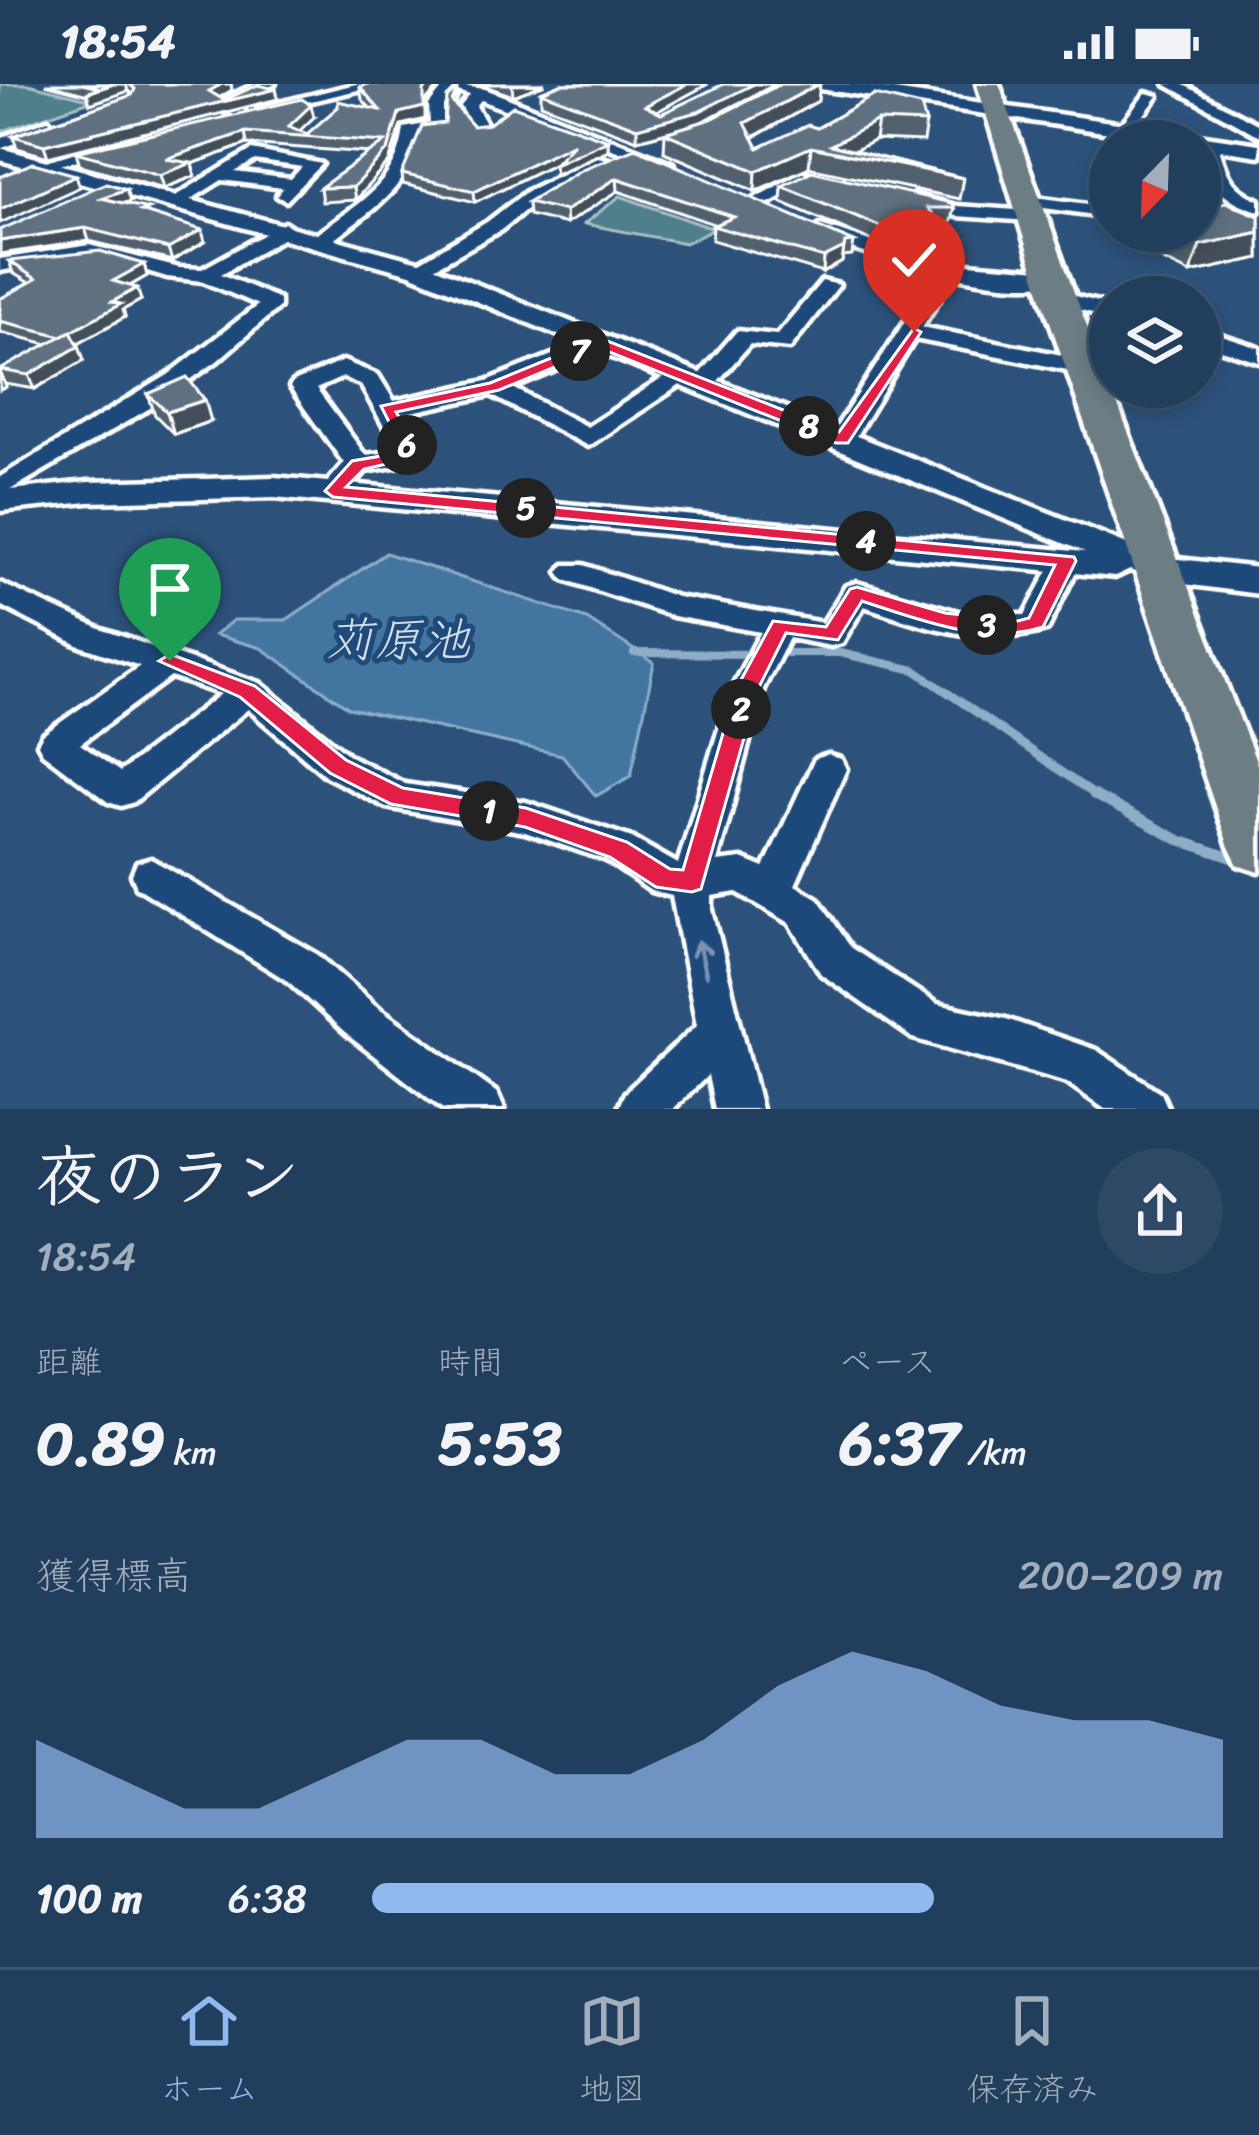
<!DOCTYPE html>
<html lang="ja">
<head>
<meta charset="utf-8">
<style>
	body { margin:0; font-family:Sriracha,"Klee One",sans-serif; background:#2d4965; color:#f1f3f6; height:100vh; display:flex; flex-direction:column; font-size:45px; white-space:nowrap }
	* { box-sizing:border-box; margin:0 }
	p { font-size:39px; color:#a2aebb }
	.icon { flex:none; width:66px; height:66px; fill:none; stroke:currentColor; stroke-width:2; stroke-linecap:round; stroke-linejoin:round }
	.map { position:relative; height:1025px; overflow:hidden }
	.drawer { display:flex; flex-direction:column; background:#213e5c; flex:1 }
	.drawer>* { flex:none }
	.needle { width:78px; rotate:203deg }
	.controls { position:absolute; left:1089px; top:36px; display:grid; gap:24px }
	.controls a { display:grid; place-items:center; width:132px; height:132px; border-radius:50%; background:#213e5c; box-shadow:0 6px 18px #0003,0 0 0 3px #3e5772; font-size:60px }
	.pin { position:absolute; display:grid; place-items:center; width:102px; height:102px; color:#fff; margin:-123px -51px; border-radius:50% 50% 50% 0; rotate:-45deg; box-shadow:0 0 12px #0007 }
	.pin .icon { rotate:45deg }
	.km { position:absolute; width:60px; height:60px; margin:-30px; border-radius:50%; background:#222; color:#fff; font-size:33px; line-height:60px; text-align:center }
	.round { display:grid; place-items:center; flex:none; width:126px; height:126px; border-radius:63px; background:#2d4965 }
	.headline { display:flex; align-items:center; justify-content:space-between; height:204px; padding:0 36px }
	h1 { font-size:66px; font-weight:700; line-height:90px }
	.metrics { display:grid; grid-template-columns:repeat(3,1fr); gap:18px; height:204px; padding:12px 36px }
	.metrics div { display:grid; align-content:center }
	.metrics b { font-size:60px; font-weight:700 }
	.metrics small { font-size:33px; font-weight:400 }
	.metrics p { font-size:33px }
	.chart { height:336px; padding:24px 36px }
	.chart p { display:flex; justify-content:space-between }
	.chart svg { width:100%; height:216px; margin-top:12px; fill:#90b9f0; opacity:.7 }
	ul { padding:0 36px; list-style:none; font-size:39px }
	li { display:grid; grid-template-columns:192px 144px 1fr; align-items:center; height:90px }
	li i { height:30px; border-radius:15px; background:#90b9f0 }
	.status { display:flex; justify-content:space-between; align-items:center; height:84px; padding:0 60px; background:#213e5c; direction:ltr }
	.status svg { height:33px; fill:currentColor }
	.tab-bar { display:flex; justify-content:space-around; align-items:center; height:168px; border-top:3px solid #3e5772; background:#213e5c; font-size:33px; color:#a2aebb }
	.tab-bar a { display:grid; justify-items:center; gap:6px }
	.tab-bar .current { color:#90b9f0 }
	.map>svg:first-child { display:block }
</style>
</head>
<body>
<div class="status"><b>18:54</b><svg viewBox="0 0 49 12"><path d="M0 12V9h3v3zM5 12V6h3v6zM10 12V3h3v9zM15 12V0h3v12zM26 1h20v11H26zM47 4h2v5h-2z"/></svg></div>
<div class="map">
<svg width="1259" height="1025" viewBox="0 0 1259 1025">
	<rect width="100%" height="100%" fill="#2c527b"/>
	<filter id="ink" filterUnits="userSpaceOnUse"><feTurbulence type="fractalNoise" baseFrequency=".00833" numOctaves="2"/><feDisplacementMap in="SourceGraphic" scale="24" xChannelSelector="R" yChannelSelector="G"/><feConvolveMatrix kernelMatrix="1 2 1 2 8 2 1 2 1" color-interpolation-filters="sRGB"/></filter>
	<g filter="url(#ink)">
		<g fill="#4f7f8a" stroke="#a7bfc4" stroke-width="3">
			<path d="M 0,0 L 28,0 L 93,16 L 0,48 Z"/>
			<path d="M 620,112 L 714,145 L 685,159 L 584,140 Z"/>
		</g>
		<path fill="#4376a0" stroke="#8eadc6" stroke-width="3" d="M 386,469 L 587,535 L 654,579 L 631,692 L 596,712 L 562,671 L 349,624 L 261,564 L 215,551 L 233,536 L 286,536 Z"/>
		<g fill="none" stroke-linecap="round" stroke-linejoin="round">
			<g stroke="#8eadc6" stroke-width="8">
				<path d="M 634,569 L 757,570"/>
				<path d="M 772,569 L 840,569 L 915,586 L 1099,714"/>
			</g>
			<path stroke="#8eadc6" stroke-width="10" d="M 1094,711 L 1179,756 L 1259,783"/>
			<g stroke="#fff" stroke-width="9">
				<g id="minor">
					<path d="M 256,0 L 275,0 L 228,22 L 245,27 L 245,33 L 207,23 Z"/>
					<path d="M 356,0 L 383,0 L 265,28 L 258,24 Z"/>
					<path d="M 446,0 L 485,5 L 674,80 L 660,83 L 481,16 L 476,22 L 489,45 L 476,48 L 461,22 L 470,11 L 458,7 L 443,22 L 443,46 L 419,48 C 415,102 369,127 330,159 L 316,159 L 316,151 C 359,117 397,102 404,44 L 430,39 L 429,21 Z"/>
					<path d="M 1165,0 L 1182,0 L 1259,41 L 1259,52 Z"/>
					<path d="M 1146,9 L 1158,12 L 1132,47 L 1122,47 L 1119,44 Z"/>
					<path d="M 48,36 L 56,41 L 53,44 L 0,65 L 0,54 Z"/>
					<path d="M 1204,55 L 1216,55 C 1226,85 1226,102 1259,116 L 1259,127 C 1224,117 1197,93 1204,55 Z"/>
					<path d="M 113,57 L 119,59 L 119,65 L 41,86 L 33,81 Z"/>
					<path d="M 252,66 L 322,80 L 286,117 L 277,112 L 283,104 L 222,96 L 182,121 L 167,117 ZM 255,76 L 302,83 L 291,95 L 235,88 Z"/>
					<path d="M 597,73 L 611,76 L 539,115 L 501,146 L 425,189 L 408,185 L 487,138 L 527,107 Z"/>
					<path d="M 802,88 L 828,94 L 810,97 L 761,123 L 746,119 Z"/>
					<path d="M 914,111 L 956,122 L 1032,127 L 1041,132 L 1032,137 L 956,132 L 908,120 L 905,116 Z"/>
					<path d="M 1028,112 L 1110,123 L 1110,133 L 1022,121 L 1019,117 Z"/>
					<path d="M 285,139 L 294,145 L 292,149 L 221,190 L 279,215 L 279,223 L 217,277 L 150,324 L 0,412 L 0,393 L 168,291 L 258,221 L 203,197 L 167,193 L 104,174 L 64,175 L 0,187 L 0,175 L 90,161 L 179,184 L 202,185 Z"/>
					<path d="M 820,141 L 933,177 L 1052,187 L 1062,193 C 1025,221 857,169 813,151 L 811,147 Z"/>
					<path d="M 822,197 L 839,201 L 790,264 L 750,260 L 711,305 L 695,305 L 695,295 L 737,247 L 777,251 Z"/>
					<path d="M 930,208 L 940,214 L 922,243 L 1087,276 L 1098,283 L 1087,290 L 915,255 L 851,360 L 833,360 L 829,355 L 920,214 Z"/>
					<path d="M 1059,208 L 1110,221 L 1110,234 L 1052,218 L 1052,210 Z"/>
					<path d="M 1200,245 L 1259,264 L 1259,278 L 1200,259 Z"/>
					<path d="M 600,252 L 611,259 L 608,264 L 513,304 L 587,343 L 674,287 L 682,285 L 694,292 L 588,362 L 491,311 L 402,330 L 427,372 L 423,377 L 366,387 L 342,413 L 333,415 L 320,407 L 344,379 L 290,303 L 294,298 L 343,277 L 378,291 L 394,317 L 487,297 ZM 343,293 L 361,301 L 398,367 L 365,371 L 316,305 Z"/>
					<path d="M 1067,468 L 1081,477 L 1047,546 C 984,564 924,542 864,522 L 842,559 L 831,562 L 789,554 L 763,605 L 717,778 L 742,775 L 764,784 L 815,675 L 828,671 L 841,675 L 846,685 L 795,801 L 818,815 L 851,864 L 937,920 L 1006,935 L 1096,966 L 1161,1009 L 1168,1025 L 1105,1025 L 1067,998 L 913,954 L 821,890 L 790,839 L 737,808 L 712,812 L 712,826 L 761,1025 L 715,1025 L 708,991 L 673,1025 L 618,1025 L 625,1009 L 697,941 L 672,812 L 651,807 L 606,776 L 525,748 L 386,723 L 326,692 L 248,625 L 134,718 L 121,722 L 108,718 L 43,669 L 38,660 L 43,651 L 140,582 L 78,561 L 0,521 L 0,499 L 100,545 L 260,599 L 350,672 L 405,700 L 526,718 L 632,754 L 678,780 L 731,605 L 761,548 L 673,532 L 564,495 L 559,488 L 564,481 L 584,481 L 677,513 L 823,539 L 846,502 L 857,499 L 969,531 L 1025,531 L 1057,471 ZM 171,593 L 221,610 L 120,688 L 80,660 Z"/>
					<path d="M 151,775 L 318,871 L 375,921 L 497,1009 L 504,1025 L 443,1025 L 345,949 L 288,897 L 137,803 L 132,791 L 137,779 Z"/>
				</g>
			</g>
			<g stroke="#fff" stroke-width="9">
				<g id="tertiary">
					<path d="M 812,0 L 854,0 L 1259,60 L 1259,72 L 1200,63 L 1200,57 L 1162,57 L 820,5 Z"/>
					<path d="M 0,64 L 426,180 L 1172,478 L 1178,486 L 1172,494 L 1160,497 L 1130,486 L 1115,493 L 274,413 L 88,418 L 0,427 L 0,407 L 88,398 L 274,393 L 1085,468 L 410,190 L 0,76 Z"/>
				</g>
			</g>
			<g stroke="#fff" stroke-width="9">
				<path id="secondary" d="M 1160,473 L 1259,484 L 1259,510 L 1146,495 L 1140,486 L 1146,477 Z"/>
			</g>
			<g stroke="#fff" stroke-width="9">
				<path id="trunk" d="M 977,0 L 999,0 L 1076,214 L 1259,685 L 1259,788 L 1238,781 L 1229,763 L 1042,214 Z"/>
			</g>
			<use href="#minor" fill="#1f4a7a" fill-rule="evenodd"/>
			<use href="#tertiary" fill="#1f4a7a" fill-rule="evenodd"/>
			<use href="#secondary" fill="#1f4a7a" fill-rule="evenodd"/>
			<use href="#trunk" fill="#6c7e84" fill-rule="evenodd"/>
		</g>
		<g fill="#51616e" stroke="#fff" stroke-width="3">
			<path d="M 45,0 L 231,0 L 232,6 L 220,13 L 224,16 L 276,5 L 278,15 L 48,73 L 17,64 L 13,52 L 133,11 L 128,7 L 90,20 L 88,11 Z"/>
			<path d="M 479,0 L 545,0 L 513,12 Z"/>
			<path d="M 561,0 L 708,0 L 656,28 L 661,30 L 724,0 L 776,0 L 700,39 L 818,17 L 753,54 L 758,64 L 817,44 L 875,11 L 926,39 L 923,58 L 875,56 L 854,67 L 963,94 L 959,115 L 809,83 L 755,107 L 664,68 L 665,49 L 637,56 L 541,20 L 541,8 Z"/>
			<path d="M 360,3 L 425,18 L 425,35 L 401,41 L 389,78 L 355,116 L 322,118 L 320,104 L 369,69 L 247,60 L 192,80 L 195,92 L 164,104 L 80,81 L 76,68 L 314,33 L 299,47 L 307,50 L 370,24 L 362,15 Z"/>
			<path d="M 459,12 L 455,22 L 473,42 L 608,56 L 608,66 L 555,90 L 555,79 L 475,118 L 403,100 L 402,90 L 445,39 Z"/>
			<path d="M 582,85 L 854,158 L 852,172 L 843,173 L 842,178 L 823,189 L 712,156 L 713,142 L 717,141 L 618,107 L 566,140 L 529,131 L 528,118 Z"/>
			<path d="M 782,102 L 954,124 L 950,140 L 940,140 L 948,149 L 945,166 L 891,165 L 781,118 Z"/>
			<path d="M 130,117 L 123,119 L 149,130 L 205,158 L 172,177 L 89,157 L 0,146 Z"/>
			<path d="M 1259,132 L 1259,174 L 1190,189 L 1132,161 L 1137,147 L 1200,147 Z"/>
			<path d="M 9,177 L 144,180 L 147,192 L 130,202 L 141,216 L 123,226 L 125,233 L 78,259 L 84,276 L 35,305 L 5,300 L 0,287 L 48,260 L 0,248 L 0,215 L 29,199 L 13,189 Z"/>
			<path d="M 148,310 L 211,337 L 174,350 L 155,331 Z"/>
		</g>
		<g fill="#424f5a" stroke="#fff" stroke-width="3">
			<path d="M 113,0 L 126,0 L 128,7 L 90,20 L 87,9 Z"/>
			<path d="M 222,0 L 231,0 L 232,6 L 212,18 L 209,7 Z"/>
			<path d="M 430,0 L 442,0 L 425,18 L 425,35 L 401,41 L 389,78 L 355,116 L 353,103 L 388,66 L 399,29 Z"/>
			<path d="M 545,0 L 513,12 L 512,1 Z"/>
			<path d="M 687,0 L 708,0 L 645,34 L 645,22 Z"/>
			<path d="M 754,0 L 776,0 L 697,40 L 637,56 L 637,44 Z"/>
			<path d="M 820,0 L 818,17 L 744,58 L 745,39 Z"/>
			<path d="M 276,5 L 278,15 L 48,73 L 44,61 Z"/>
			<path d="M 311,21 L 314,33 L 295,51 L 289,42 Z"/>
			<path d="M 878,37 L 875,56 L 847,70 L 831,61 Z"/>
			<path d="M 245,48 L 247,60 L 192,80 L 195,92 L 164,104 L 160,91 L 166,75 Z"/>
			<path d="M 608,56 L 608,66 L 555,90 L 554,80 Z"/>
			<path d="M 574,59 L 575,69 L 475,118 L 474,107 Z"/>
			<path d="M 811,63 L 809,83 L 755,107 L 756,87 Z"/>
			<path d="M 76,91 L 80,103 L 0,139 L 0,125 Z"/>
			<path d="M 617,94 L 618,107 L 566,140 L 565,127 Z"/>
			<path d="M 126,105 L 130,117 L 105,126 L 101,114 Z"/>
			<path d="M 85,144 L 89,157 L 0,170 L 0,157 Z"/>
			<path d="M 202,146 L 205,158 L 172,177 L 168,165 Z"/>
			<path d="M 1259,148 L 1259,174 L 1190,189 L 1200,161 Z"/>
			<path d="M 844,164 L 842,178 L 823,189 L 824,174 Z"/>
			<path d="M 144,180 L 147,192 L 117,209 L 113,197 Z"/>
			<path d="M 137,204 L 141,216 L 123,226 L 125,233 L 67,265 L 62,252 L 112,218 Z"/>
			<path d="M 79,262 L 84,276 L 35,305 L 29,291 Z"/>
			<path d="M 0,289 L 6,303 L 0,306 Z"/>
			<path d="M 205,316 L 211,337 L 174,350 L 167,328 Z"/>
		</g>
		<g fill="#5e7180" stroke="#fff" stroke-width="3">
			<path d="M 82,0 L 113,0 L 87,9 L 99,4 Z"/>
			<path d="M 129,0 L 222,0 L 209,7 L 224,16 L 258,1 L 276,5 L 44,61 L 13,52 L 132,11 L 135,5 Z"/>
			<path d="M 367,0 L 430,0 L 424,7 L 424,23 L 399,29 L 388,66 L 353,103 L 320,104 L 385,58 L 245,48 L 166,75 L 192,79 L 160,91 L 76,68 L 302,15 L 311,21 L 289,42 L 307,50 L 338,23 L 338,17 L 380,26 L 360,3 Z"/>
			<path d="M 561,0 L 687,0 L 645,22 L 661,30 L 724,0 L 754,0 L 698,28 L 637,44 L 541,8 Z"/>
			<path d="M 781,0 L 819,0 L 745,39 L 758,64 L 808,41 L 817,44 L 875,11 L 921,22 L 926,39 L 878,37 L 831,61 L 963,94 L 811,63 L 756,87 L 665,49 L 711,35 Z"/>
			<path d="M 458,3 L 452,18 L 473,42 L 489,40 L 513,22 L 608,56 L 554,80 L 574,59 L 474,107 L 402,90 L 422,42 L 445,39 L 447,14 Z"/>
			<path d="M 635,64 L 854,158 L 845,159 L 844,164 L 824,174 L 713,142 L 734,133 L 617,94 L 565,127 L 528,118 L 582,85 Z"/>
			<path d="M 33,79 L 76,91 L 0,125 L 0,93 Z"/>
			<path d="M 812,87 L 951,119 L 954,124 L 927,124 L 948,149 L 894,148 L 782,102 Z"/>
			<path d="M 106,99 L 126,105 L 101,114 L 148,125 L 141,127 L 202,146 L 168,165 L 85,144 L 0,157 L 0,146 Z"/>
			<path d="M 1226,118 L 1259,132 L 1259,148 L 1200,161 L 1170,147 L 1200,147 L 1200,122 Z"/>
			<path d="M 100,167 L 144,180 L 113,197 L 137,204 L 112,218 L 121,220 L 62,252 L 0,237 L 0,215 L 36,195 L 9,177 Z"/>
			<path d="M 71,247 L 79,262 L 29,291 L 0,286 Z"/>
			<path d="M 187,293 L 205,316 L 167,328 L 148,310 Z"/>
		</g>
		<defs><path id="oneway-shaft" d="M-6 0H5M1.5-3L5.5 0L1.5 3" fill="none" stroke-width="1.6" stroke-linecap="round" stroke-linejoin="round" transform="scale(3)"/></defs>
		<use stroke="#7992af" href="#oneway-shaft" transform="translate(702 874) rotate(-103)"/>
	</g>
	<path fill="#e11d48" stroke="#fff" stroke-width="3" d="M 914,244 L 921,248 L 848,359 L 836,359 L 600,264 L 499,306 L 396,328 L 422,372 L 364,385 L 346,403 L 1074,473 L 1076,477 L 1043,543 C 984,562 918,535 862,517 L 838,556 L 786,549 L 758,605 L 701,805 L 692,808 L 656,803 L 610,773 L 525,743 L 391,720 L 330,689 L 240,613 L 159,577 L 170,570 L 255,602 L 346,676 L 403,704 L 526,724 L 627,758 L 670,785 L 683,786 L 736,605 L 773,537 L 826,543 L 850,505 L 857,503 L 945,529 L 1018,537 L 1029,534 L 1055,481 L 333,413 L 325,407 L 352,377 L 404,368 L 381,322 L 490,299 L 600,254 L 839,348 Z"/>
	<g text-anchor="middle" dominant-baseline="central" stroke-width="10" stroke-linejoin="round" paint-order="stroke">
		<g font-size="48" font-style="italic" fill="#d0dde7" stroke="#1f4a7a">
			<text x="398" y="555">苅原池</text>
		</g>
	</g>
</svg>
<div class="controls">
<a><svg class="needle" viewBox="-14 -14 28 28"><path d="M0-13l5 13h-10z" fill="#e53935"/><path d="M0 13l5-13h-10z" fill="#a2aebb"/></svg></a>
<a><svg class="icon" aria-label="layers" viewBox="0 0 24 24"><path d="M12 4l9 5-9 5-9-5zM3 14l9 5 9-5"/></svg></a>
</div>
<div class="pin" style="left:170px;top:577px;background:#1e9e55"><svg class="icon" aria-label="arrive" viewBox="0 0 24 24"><path d="M6 21V4h12l-3 4 3 4H6"/></svg></div>
<div class="pin" style="left:914px;top:248px;background:#d93025"><svg class="icon" aria-label="check" viewBox="0 0 24 24"><path d="M5 12l5 5 9-10"/></svg></div>
<b class="km" style="left:489px;top:727px">1</b>
<b class="km" style="left:741px;top:625px">2</b>
<b class="km" style="left:987px;top:541px">3</b>
<b class="km" style="left:866px;top:457px">4</b>
<b class="km" style="left:526px;top:424px">5</b>
<b class="km" style="left:407px;top:361px">6</b>
<b class="km" style="left:580px;top:267px">7</b>
<b class="km" style="left:809px;top:342px">8</b>
</div>
<section class="drawer">
<div class="headline"><div><h1>夜のラン</h1><p>18:54</p></div><a class="round"><svg class="icon" aria-label="share" viewBox="0 0 24 24"><path d="M12 15V3M7 8l5-5 5 5M5 13v7h14v-7"/></svg></a></div>
<div class="metrics">
<div><p>距離</p><b>0.89<small> km</small></b></div>
<div><p>時間</p><b>5:53</b></div>
<div><p>ペース</p><b>6:37<small> /km</small></b></div>
</div>
<div class="chart"><p><span>獲得標高</span>200–209 m</p>
<svg viewBox="0 0 160 44" preserveAspectRatio="none"><path d="M0 44V24L10 31L20 38L30 38L40 31L50 24L60 24L70 31L80 31L90 24L100 13L110 6L120 10L130 17L140 20L150 20L160 24V44z"/></svg>
</div>
<ul>
<li><b>100 m</b>6:38<i style="width:66%"></i></li>
</ul>
</section>
<nav class="tab-bar">
<a class="current"><svg class="icon" aria-label="home" viewBox="0 0 24 24"><path d="M3 11l9-7 9 7M6 9v11h12V9"/></svg>ホーム</a>
<a><svg class="icon" aria-label="map" viewBox="0 0 24 24"><path d="M3 6l6-2 6 2 6-2v14l-6 2-6-2-6 2zM9 4v14M15 6v14"/></svg>地図</a>
<a><svg class="icon" aria-label="saved" viewBox="0 0 24 24"><path d="M7 4h10v16l-5-4-5 4z"/></svg>保存済み</a>
</nav>
</body>
</html>
